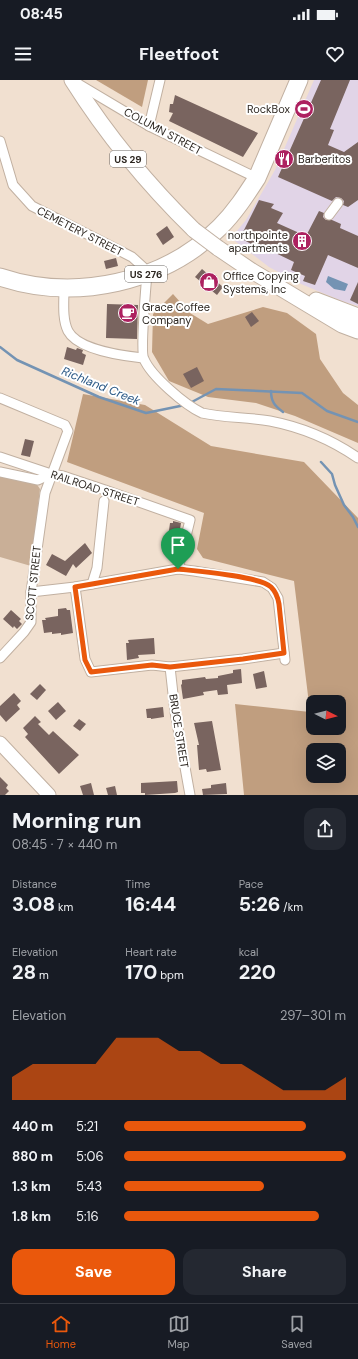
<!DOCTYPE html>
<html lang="en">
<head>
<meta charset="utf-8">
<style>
	body { margin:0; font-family:"DM Sans",sans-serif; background:#242831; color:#f1f3f6; height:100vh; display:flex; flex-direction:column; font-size:15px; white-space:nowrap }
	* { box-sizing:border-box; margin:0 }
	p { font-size:13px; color:#9ea1a6 }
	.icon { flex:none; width:22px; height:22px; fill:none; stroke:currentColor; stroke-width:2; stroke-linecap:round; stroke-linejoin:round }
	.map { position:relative; height:715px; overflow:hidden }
	.details { display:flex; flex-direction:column; background:#171b24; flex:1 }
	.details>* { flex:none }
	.needle { width:26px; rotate:96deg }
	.fabs { position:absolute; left:306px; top:615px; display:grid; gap:8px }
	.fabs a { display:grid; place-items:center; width:40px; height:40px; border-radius:8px; background:#171b24; box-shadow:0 4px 16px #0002; font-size:20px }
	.pin { position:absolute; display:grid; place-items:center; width:34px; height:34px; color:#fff; margin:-41px -17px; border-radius:50% 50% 50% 0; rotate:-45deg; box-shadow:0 0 4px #0007 }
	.pin .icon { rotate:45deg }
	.round { display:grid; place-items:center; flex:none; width:42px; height:42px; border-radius:12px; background:#242831 }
	.summary { display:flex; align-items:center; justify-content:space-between; height:68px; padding:0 12px }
	h1 { font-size:22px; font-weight:700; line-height:30px }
	.metrics { display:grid; grid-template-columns:repeat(3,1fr); gap:6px; height:68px; padding:4px 12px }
	.metrics div { display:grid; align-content:center }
	.metrics b { font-size:20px; font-weight:700 }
	.metrics small { font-size:11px; font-weight:400 }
	.metrics p { font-size:11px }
	.chart { height:112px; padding:8px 12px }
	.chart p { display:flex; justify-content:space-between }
	.chart svg { width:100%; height:72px; margin-top:4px; fill:#ea580c; opacity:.7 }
	.button { display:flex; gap:8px; margin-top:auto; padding:8px 12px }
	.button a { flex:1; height:46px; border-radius:12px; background:#ea580c; color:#fff; font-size:16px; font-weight:700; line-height:46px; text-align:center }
	.button a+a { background:#242831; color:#f1f3f6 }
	ul { padding:0 12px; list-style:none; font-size:13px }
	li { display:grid; grid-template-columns:64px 48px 1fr; align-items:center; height:30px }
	li i { height:10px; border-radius:5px; background:#ea580c }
	.status { display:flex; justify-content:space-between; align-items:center; height:28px; padding:0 20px; background:#171b24; direction:ltr }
	.status svg { height:11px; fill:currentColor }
	header { display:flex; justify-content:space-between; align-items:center; height:52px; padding:0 12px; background:#171b24; font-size:18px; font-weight:700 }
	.menu { display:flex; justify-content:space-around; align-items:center; height:56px; border-top:1px solid #363941; background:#171b24; font-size:11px; color:#9ea1a6 }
	.menu a { display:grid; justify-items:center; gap:2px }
	.menu .selected { color:#ea580c }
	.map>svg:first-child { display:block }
</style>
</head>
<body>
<div class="status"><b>08:45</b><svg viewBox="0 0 49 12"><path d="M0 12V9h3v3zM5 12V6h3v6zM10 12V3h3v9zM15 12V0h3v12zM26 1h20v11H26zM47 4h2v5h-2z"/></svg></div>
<header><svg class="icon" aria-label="menu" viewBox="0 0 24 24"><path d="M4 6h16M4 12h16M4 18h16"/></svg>Fleetfoot<svg class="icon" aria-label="heart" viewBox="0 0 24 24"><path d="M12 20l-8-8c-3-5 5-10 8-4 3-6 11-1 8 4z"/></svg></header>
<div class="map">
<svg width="358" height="715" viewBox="0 0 358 715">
	<rect width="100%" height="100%" fill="#f1e0d0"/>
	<path fill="#e1d4e7" d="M 314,0 L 358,0 L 358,226 L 342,221 L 301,204 L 269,187 L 231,158 L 246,140 L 275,90 Z"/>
	<path fill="#c9af97" d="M 0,393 L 36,403 L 40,409 L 31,486 L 0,477 Z"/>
	<g fill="#c09e7f" fill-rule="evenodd">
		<path d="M 96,0 L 148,0 L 142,27 Z"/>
		<path d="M 173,214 L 190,233 L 208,244 L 263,227 L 287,233 L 316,254 L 320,279 L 343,313 L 358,325 L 358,363 L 295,336 L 256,323 L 208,317 L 169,301 L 152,272 L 153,234 Z"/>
		<path d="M 83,314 L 145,325 L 211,366 L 304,382 L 358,438 L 358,715 L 244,715 L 235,624 L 310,632 L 294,501 L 203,478 L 197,469 L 204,433 L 67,382 ZM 313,622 L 339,622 L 339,648 L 313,648 ZM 313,670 L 339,670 L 339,696 L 313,696 Z"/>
	</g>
	<path fill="#7493b3" d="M 328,196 L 348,204 L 345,211 L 334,209 L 326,202 Z"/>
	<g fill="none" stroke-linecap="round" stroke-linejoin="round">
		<g stroke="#7493b3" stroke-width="2.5">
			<path d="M 0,267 L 17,280 L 99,317 L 146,333 L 185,325"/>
			<path d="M 271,311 C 271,322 275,326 283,332"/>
			<path d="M 190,323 L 216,309 L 302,313 L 327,331 L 358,342"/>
			<path d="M 321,382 L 332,394 L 335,405 L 344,425 L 353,437 L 358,447"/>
		</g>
	</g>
	<g fill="#79645f">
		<path d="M 321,0 L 350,0 L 330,49 L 334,50 L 328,65 L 344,72 L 358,62 L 358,120 L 348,127 L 343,125 L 344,121 L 341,118 L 336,117 L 332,121 L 278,97 Z"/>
		<path d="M 175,15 L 258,53 L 243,77 L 169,41 L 173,33 L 169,32 L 170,24 L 173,24 Z"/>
		<path d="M 259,120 L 274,124 L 271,128 L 283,133 L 277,143 L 306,156 L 319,131 L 324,133 L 323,137 L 326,140 L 332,140 L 341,144 L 340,148 L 358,156 L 358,188 L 328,175 L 315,205 L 303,201 L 305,196 L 291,190 L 294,182 L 259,165 L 257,167 L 240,158 Z"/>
		<path d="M 167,146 L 174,157 L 163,165 L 156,154 Z"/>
		<path d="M 116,178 L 118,186 L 106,189 L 104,181 Z"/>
		<path d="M 202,189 L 223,207 L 217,215 L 195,197 Z"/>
		<path d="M 358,202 L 358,224 L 350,220 Z"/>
		<path d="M 107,224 L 138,225 L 137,259 L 106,258 Z"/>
		<path d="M 252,232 L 259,241 L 251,247 L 245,237 Z"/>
		<path d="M 67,267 L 76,270 L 77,268 L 83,270 L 82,273 L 86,275 L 83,285 L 64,279 Z"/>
		<path d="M 197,287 L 204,301 L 191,308 L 183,294 Z"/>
		<path d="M 25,359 L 34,361 L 30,377 L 21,375 Z"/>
		<path d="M 173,441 L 181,443 L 177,468 L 162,465 L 164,457 L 168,458 L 170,443 L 173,443 Z"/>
		<path d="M 85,463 L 92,473 L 76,488 L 73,484 L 66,496 L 46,485 L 52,474 L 65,481 Z"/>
		<path d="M 66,528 L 67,530 L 70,530 L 73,553 L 61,555 L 61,553 L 52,554 L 52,552 L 44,553 L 42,540 L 46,540 L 45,538 L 58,536 L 58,529 Z"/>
		<path d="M 11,530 L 21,539 L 19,541 L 22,544 L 17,549 L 14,546 L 13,548 L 3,539 Z"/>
		<path d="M 154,558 L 155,574 L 138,575 L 139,578 L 127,580 L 126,563 L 129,563 L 128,560 Z"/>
		<path d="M 241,589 L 242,603 L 227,605 L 228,614 L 218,615 L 217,610 L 203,612 L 204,615 L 183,619 L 181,605 L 182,604 L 182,600 L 205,597 L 206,599 L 218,598 L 218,596 L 233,593 L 233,590 Z"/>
		<path d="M 264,591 L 267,607 L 256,609 L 253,594 Z"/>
		<path d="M 40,604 L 46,610 L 37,620 L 30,614 Z"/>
		<path d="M 14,613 L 21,621 L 17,625 L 20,629 L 6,642 L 0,635 L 0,626 Z"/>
		<path d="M 58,622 L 66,631 L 56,640 L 48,631 Z"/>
		<path d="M 163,627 L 164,637 L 151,639 L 151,638 L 147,638 L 146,629 Z"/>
		<path d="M 35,636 L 41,642 L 38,644 L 49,655 L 53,651 L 79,675 L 59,694 L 25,657 L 28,654 L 23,648 Z"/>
		<path d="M 79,639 L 86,644 L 80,651 L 73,646 Z"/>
		<path d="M 212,641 L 221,690 L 207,692 L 206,689 L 199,690 L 197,665 L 199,665 L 194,643 Z"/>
		<path d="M 0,697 L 8,705 L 6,708 L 9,711 L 5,715 L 0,715 Z"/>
		<path d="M 177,701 L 178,712 L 175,713 L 145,715 L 145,713 L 141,713 L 141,703 Z"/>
		<path d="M 91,703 L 94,715 L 83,715 L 80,706 Z"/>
		<path d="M 226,703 L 227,714 L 203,715 L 202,709 L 211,708 L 211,705 Z"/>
		<path d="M 115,706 L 117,715 L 108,715 L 106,708 Z"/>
	</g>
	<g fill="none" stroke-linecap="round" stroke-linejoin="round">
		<g stroke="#c1b0a1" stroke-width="11">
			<g id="street">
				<path d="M 75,2 L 149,46 L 257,98"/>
				<path d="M 149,46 L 160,0"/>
				<path d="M 0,61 L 13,105 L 32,126 L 132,177 L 143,187 L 147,193 C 146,206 140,272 144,279 C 151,296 185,325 202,333 C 224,338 247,337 270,341 C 301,347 332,360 358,378"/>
				<path d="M 329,135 L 338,123"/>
				<path d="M 64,208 C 64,222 62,239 68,251 C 78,270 124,276 143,278"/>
				<path d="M 0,318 L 65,345 L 68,351 L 45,413 L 31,512 L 31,542 L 24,552 L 0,578"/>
				<path d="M 0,377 L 51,394 L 63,396 L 105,410 L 190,440 L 178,489"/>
				<path d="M 0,392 L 38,400 L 51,394"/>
				<path d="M 92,504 L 97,488 L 104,421"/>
				<path d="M 75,507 L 85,579 L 91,592 L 152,585 L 170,587 L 243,579 L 284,573"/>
				<path d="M 31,512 L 75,507 L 178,489 L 194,491 L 263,502 L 272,508 L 278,518 L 285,580"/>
				<path d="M 170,587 L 175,632 L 190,715"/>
			</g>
		</g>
		<g stroke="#c1b0a1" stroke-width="15">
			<path id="secondary" d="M 0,663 L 49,715"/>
		</g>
		<g stroke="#c1b0a1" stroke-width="17">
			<g id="primary">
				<path d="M 72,0 C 108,57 146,103 194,150"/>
				<path d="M 218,168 L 252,191 L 342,245 L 358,251"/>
				<path d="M 316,220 L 358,236"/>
			</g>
		</g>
		<g stroke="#c1b0a1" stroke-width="19">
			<path id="highway" d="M 0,197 C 75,222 164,203 220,147 C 235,132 246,115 257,98 L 299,0"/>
		</g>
		<use href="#street" stroke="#fff" stroke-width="9"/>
		<use href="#secondary" stroke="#fff" stroke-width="13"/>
		<use href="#primary" stroke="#fff" stroke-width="15"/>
		<use href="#highway" stroke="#fff" stroke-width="17"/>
		<g stroke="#c1b0a1" stroke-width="17" stroke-linecap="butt">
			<path id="primary-bridge" d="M 194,150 L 218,168"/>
		</g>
		<use href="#primary-bridge" stroke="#fff" stroke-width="15"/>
	</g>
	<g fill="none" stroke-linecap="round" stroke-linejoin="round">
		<g stroke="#fff" stroke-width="8">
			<path id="route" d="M 178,489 C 196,491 259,496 271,507 C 276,512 278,518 279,524 L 284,573 L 243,579 L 170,587 L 152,585 L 91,592 L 85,580 L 75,507 Z"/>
		</g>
		<use href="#route" stroke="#ea580c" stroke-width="5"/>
	</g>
	<defs>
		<g id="stadium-disc" transform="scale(1)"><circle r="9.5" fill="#ad2160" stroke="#fff"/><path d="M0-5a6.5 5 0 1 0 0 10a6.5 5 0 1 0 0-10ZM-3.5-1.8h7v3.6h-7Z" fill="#fff"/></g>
		<g id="restaurant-disc" transform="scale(1)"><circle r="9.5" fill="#ad2160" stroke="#fff"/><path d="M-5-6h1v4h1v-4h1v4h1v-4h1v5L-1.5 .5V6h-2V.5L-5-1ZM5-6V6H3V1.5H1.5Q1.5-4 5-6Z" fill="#fff"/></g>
		<g id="building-disc" transform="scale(1)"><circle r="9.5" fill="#ad2160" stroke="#fff"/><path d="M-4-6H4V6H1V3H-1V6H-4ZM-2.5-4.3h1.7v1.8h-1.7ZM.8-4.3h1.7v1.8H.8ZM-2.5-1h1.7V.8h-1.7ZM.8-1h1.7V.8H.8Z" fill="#fff"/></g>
		<g id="shop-disc" transform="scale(1)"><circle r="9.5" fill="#ad2160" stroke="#fff"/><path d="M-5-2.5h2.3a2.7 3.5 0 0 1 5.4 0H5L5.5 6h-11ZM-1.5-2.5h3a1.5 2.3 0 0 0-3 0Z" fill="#fff"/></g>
		<g id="cafe-disc" transform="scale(1)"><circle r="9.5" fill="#ad2160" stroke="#fff"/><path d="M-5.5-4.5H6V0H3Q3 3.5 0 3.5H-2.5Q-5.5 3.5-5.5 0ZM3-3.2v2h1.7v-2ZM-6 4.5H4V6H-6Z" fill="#fff"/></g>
	</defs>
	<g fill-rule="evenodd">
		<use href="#stadium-disc" x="304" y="29"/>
		<use href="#restaurant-disc" x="284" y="79"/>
		<use href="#building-disc" x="302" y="161"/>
		<use href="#shop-disc" x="209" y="202"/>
		<use href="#cafe-disc" x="128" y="233"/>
	</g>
	<g text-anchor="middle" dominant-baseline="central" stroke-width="4" stroke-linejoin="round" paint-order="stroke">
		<g fill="#fff" stroke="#6b6763" stroke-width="1">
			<rect x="110" y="71" width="36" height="16" rx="3"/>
			<rect x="125" y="186" width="42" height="16" rx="3"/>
		</g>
		<g font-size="10" font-weight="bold" fill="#2c2620">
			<text x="128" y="79">US 29</text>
			<text x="146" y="194">US 276</text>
		</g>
		<g font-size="11" fill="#2c2620" stroke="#fff" text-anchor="start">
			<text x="290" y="29" text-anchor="end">RockBox</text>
			<text x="298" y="79">Barberitos</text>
			<text x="288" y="155" text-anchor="end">northpointe<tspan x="288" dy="13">apartments</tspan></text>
			<text x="223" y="196">Office Copying<tspan x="223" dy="13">Systems, Inc</tspan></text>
			<text x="142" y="227">Grace Coffee<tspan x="142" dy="13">Company</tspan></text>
		</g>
		<g font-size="11" fill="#2c2620" stroke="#fff">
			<text transform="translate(163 51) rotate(28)">COLUMN STREET</text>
			<text transform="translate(80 151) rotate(27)">CEMETERY STREET</text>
			<text transform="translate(95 408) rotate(18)">RAILROAD STREET</text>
			<text transform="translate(33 503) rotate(-84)">SCOTT STREET</text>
			<text transform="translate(179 651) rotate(81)">BRUCE STREET</text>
		</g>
		<g font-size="12" font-style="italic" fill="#2a5885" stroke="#fff">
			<text transform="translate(101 306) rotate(22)">Richland Creek</text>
		</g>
	</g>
</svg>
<div class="fabs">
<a><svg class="needle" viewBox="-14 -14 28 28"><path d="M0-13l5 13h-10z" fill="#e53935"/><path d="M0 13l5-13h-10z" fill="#9ea1a6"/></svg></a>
<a><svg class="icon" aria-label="layers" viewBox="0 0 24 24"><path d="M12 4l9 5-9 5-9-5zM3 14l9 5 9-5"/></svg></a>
</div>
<div class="pin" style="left:178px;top:489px;background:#1e9e55"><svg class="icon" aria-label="arrive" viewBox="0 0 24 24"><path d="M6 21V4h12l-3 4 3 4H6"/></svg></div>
</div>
<section class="details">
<div class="summary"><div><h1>Morning run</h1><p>08:45 · 7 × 440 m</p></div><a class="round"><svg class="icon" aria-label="share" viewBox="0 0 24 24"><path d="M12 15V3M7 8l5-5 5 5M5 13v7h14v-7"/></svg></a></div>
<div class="metrics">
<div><p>Distance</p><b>3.08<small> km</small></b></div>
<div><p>Time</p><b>16:44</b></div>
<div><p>Pace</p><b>5:26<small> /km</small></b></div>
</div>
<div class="metrics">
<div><p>Elevation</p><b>28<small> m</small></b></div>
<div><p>Heart rate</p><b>170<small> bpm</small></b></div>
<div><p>kcal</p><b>220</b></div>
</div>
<div class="chart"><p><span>Elevation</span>297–301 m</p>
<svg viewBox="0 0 160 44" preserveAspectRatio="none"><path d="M0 44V30L10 22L20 22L30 22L40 22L50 6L60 6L70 6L80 14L90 14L100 22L110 22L120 30L130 38L140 38L150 38L160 30V44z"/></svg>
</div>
<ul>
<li><b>440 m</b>5:21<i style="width:82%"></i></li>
<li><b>880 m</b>5:06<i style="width:100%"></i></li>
<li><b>1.3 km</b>5:43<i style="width:63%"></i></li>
<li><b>1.8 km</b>5:16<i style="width:88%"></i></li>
</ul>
<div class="button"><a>Save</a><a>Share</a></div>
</section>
<nav class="menu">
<a class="selected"><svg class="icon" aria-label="home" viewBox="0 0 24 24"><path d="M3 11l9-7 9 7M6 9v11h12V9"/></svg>Home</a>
<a><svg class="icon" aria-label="map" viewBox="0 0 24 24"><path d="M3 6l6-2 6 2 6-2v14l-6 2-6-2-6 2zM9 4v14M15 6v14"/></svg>Map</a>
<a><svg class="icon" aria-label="saved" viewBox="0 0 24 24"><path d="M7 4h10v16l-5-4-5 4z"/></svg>Saved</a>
</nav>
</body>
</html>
